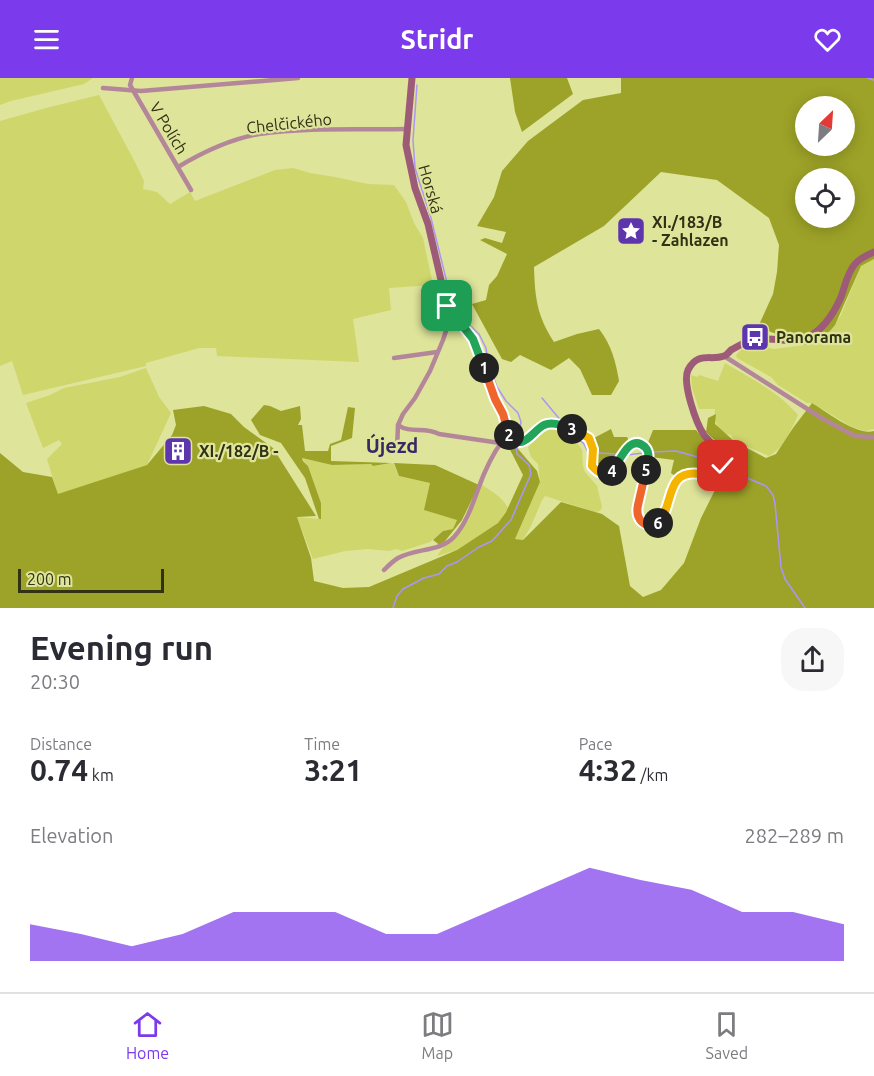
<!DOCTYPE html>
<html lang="en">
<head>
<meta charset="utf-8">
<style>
	body { margin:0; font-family:Ubuntu,sans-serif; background:#f7f7f7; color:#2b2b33; height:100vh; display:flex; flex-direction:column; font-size:22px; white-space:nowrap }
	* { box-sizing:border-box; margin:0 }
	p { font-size:20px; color:#7c7c81 }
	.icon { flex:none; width:33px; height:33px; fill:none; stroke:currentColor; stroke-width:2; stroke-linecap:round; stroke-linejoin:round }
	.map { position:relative; height:530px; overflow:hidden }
	.details { display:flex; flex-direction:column; background:#fff; flex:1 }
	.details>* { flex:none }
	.needle { width:39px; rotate:25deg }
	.fabs { position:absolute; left:795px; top:18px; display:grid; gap:12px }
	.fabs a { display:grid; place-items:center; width:60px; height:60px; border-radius:50%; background:#fff; box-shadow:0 3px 15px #0003; font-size:30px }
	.scale { position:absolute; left:18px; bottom:15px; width:146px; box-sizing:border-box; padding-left:6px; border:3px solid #303214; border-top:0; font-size:16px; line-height:21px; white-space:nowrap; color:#303214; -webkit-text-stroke:4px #dee49a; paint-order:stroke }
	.pin { position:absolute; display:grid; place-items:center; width:51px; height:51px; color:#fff; margin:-26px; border-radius:12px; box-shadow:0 3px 9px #0006 }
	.km { position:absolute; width:30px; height:30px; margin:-15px; border-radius:50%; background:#222; color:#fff; font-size:16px; line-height:30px; text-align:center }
	.round { display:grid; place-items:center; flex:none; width:63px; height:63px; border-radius:24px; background:#f7f7f7 }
	.headline { display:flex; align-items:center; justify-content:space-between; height:102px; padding:0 30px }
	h1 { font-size:33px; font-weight:700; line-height:45px }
	.stats { display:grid; grid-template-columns:repeat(3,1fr); gap:9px; height:102px; padding:6px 30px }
	.stats div { display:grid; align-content:center }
	.stats b { font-size:30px; font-weight:700 }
	.stats small { font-size:16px; font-weight:400 }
	.stats p { font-size:16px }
	.chart { height:168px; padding:12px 30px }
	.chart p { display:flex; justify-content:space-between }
	.chart svg { width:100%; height:108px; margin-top:6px; fill:#7c3aed; opacity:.7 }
	header { display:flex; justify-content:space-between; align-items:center; height:78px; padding:0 30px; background:#7c3aed; color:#fff; font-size:27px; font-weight:700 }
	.dock { display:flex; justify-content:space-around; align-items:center; height:84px; border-top:2px solid #e1e1e2; background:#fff; font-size:16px; color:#7c7c81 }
	.dock a { display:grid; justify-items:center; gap:3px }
	.dock .current { color:#7c3aed }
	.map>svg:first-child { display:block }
</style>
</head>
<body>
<header><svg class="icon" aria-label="menu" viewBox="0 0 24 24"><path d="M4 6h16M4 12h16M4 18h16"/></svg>Stridr<svg class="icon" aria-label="heart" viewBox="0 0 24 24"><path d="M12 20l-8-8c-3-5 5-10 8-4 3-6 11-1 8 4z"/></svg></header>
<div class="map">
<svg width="874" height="530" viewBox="0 0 874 530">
	<rect width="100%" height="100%" fill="#dee49a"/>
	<g fill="#cfd66c">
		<path d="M 0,0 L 93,0 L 84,6 L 11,23 L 0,27 Z"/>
		<path d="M 99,17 L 136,86 L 144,103 L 143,111 L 157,114 L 170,126 L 190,114 L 195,123 L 275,92 L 293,90 L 310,95 L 335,99 L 368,106 L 394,107 L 406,124 L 414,145 L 423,160 L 433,207 L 389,210 L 391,232 L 353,241 L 359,284 L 217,278 L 216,270 L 199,270 L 146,285 L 146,288 L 23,317 L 12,283 L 0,288 L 0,43 L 50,29 Z"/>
		<path d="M 874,181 L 874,351 L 865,353 L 852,349 L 812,325 L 807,325 L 778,307 L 771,299 L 737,280 L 736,277 L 742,271 L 753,267 L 774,271 L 805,267 L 830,253 L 841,237 L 861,188 Z"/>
		<path d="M 725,285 C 750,300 779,314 798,337 C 791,352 784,370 769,378 L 734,363 L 731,357 C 717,356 714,343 715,331 L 699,331 L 692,310 L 691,297 L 697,299 L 699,297 L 718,303 Z"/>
		<path d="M 146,290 L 159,319 L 171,335 L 147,387 L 58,417 L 47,381 L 62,366 L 59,362 L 43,370 L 26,325 L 50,317 L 64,310 L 120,299 Z"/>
		<path d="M 551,351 L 566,354 L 572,357 L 582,372 L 583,388 L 585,394 L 597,408 L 602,429 L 600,433 L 595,434 L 545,418 L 542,422 L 531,448 L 523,462 L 515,461 L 540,404 L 538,386 L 531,379 L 528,369 L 543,355 Z"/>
		<path d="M 302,380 L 332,387 L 372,386 L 373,388 L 393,385 L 399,398 L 430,405 L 457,442 L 453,451 L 443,453 L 430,464 L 402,473 L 397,471 L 389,473 L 368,471 L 345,473 L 313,481 L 297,439 L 320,441 L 321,425 L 308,388 Z"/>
		<path d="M 482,407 C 493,414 502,419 508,430 L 498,445 L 457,472 L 437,478 L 445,467 L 459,454 L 469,441 Z"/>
	</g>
	<g fill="#9da328" fill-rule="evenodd">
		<path d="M 510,0 L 567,0 L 573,16 L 522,54 L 515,34 Z"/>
		<path d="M 621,0 L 874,0 L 874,181 L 861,188 L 835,247 L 830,253 L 805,267 L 758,249 L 773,216 L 777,194 L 779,167 L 769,140 L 717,102 L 661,94 L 604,148 L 534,189 C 535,220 537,238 554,264 L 577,256 L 599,251 C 611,266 616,284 619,303 L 611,317 L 592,317 L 580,291 L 569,280 L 551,292 L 520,277 L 511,284 L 502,281 L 472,226 L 486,222 L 489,207 L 497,198 L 507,176 L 480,162 L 485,160 L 502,165 L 506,154 L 477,148 L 494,119 L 502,93 L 528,63 L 583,22 L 621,15 ZM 806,28 L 844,28 L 844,68 L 806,68 ZM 806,100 L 844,100 L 844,140 L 806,140 Z"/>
		<path d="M 812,325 C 827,334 857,358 874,353 L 874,530 L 0,530 L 0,375 L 23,394 L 52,399 L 58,416 L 147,387 L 172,357 L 176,347 L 173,332 L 204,328 L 231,336 L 244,349 L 273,370 L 316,438 L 297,439 L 311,480 L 314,503 L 343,510 L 369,509 L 457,472 L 498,445 L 506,434 L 523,397 L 505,362 L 513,365 L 537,393 L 540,404 L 515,461 L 523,462 L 561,424 L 602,436 L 619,448 L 630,508 L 643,519 L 661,512 L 684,485 L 701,440 L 716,410 L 715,400 L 721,398 L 729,390 C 730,374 716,364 706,354 L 708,340 L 716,336 L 715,346 L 734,363 L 766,380 L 776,376 L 793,350 Z"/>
		<path d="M 264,327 L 270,328 L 281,333 L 300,328 L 301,341 L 298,347 L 302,347 L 305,373 L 328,373 L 330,366 L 341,362 L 348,329 L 355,330 L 352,360 L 331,368 L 331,383 L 391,385 L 373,388 L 371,386 L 332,387 L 302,380 L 303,383 L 308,388 L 321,425 L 321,441 L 319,441 L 305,400 L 281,365 L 260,357 L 251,342 Z"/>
		<path d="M 611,351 L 614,359 L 627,359 L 629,363 C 622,374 615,393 600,392 L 594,385 L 598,373 L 594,360 Z"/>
		<path d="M 653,352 L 696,352 L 719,379 L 720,385 L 718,390 L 713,392 L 704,393 L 688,391 L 679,394 L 675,398 L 671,395 L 674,382 L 651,379 L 651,373 L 647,367 Z"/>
		<path d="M 394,385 L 435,387 L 479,407 L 462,442 L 441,468 L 433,462 L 443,453 L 453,451 L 457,442 L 424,432 L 430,405 L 399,398 Z"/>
	</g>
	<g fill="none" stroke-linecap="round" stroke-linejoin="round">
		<g stroke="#ab96f8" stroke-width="1.5">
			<path d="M 868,0 L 874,2"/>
			<path d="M 417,7 L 413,62 L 415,90 L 431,140 L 452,225 L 459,237 L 479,256 L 486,270 L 488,284 L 497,309 L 506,323 L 518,335 L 521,344 L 518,361"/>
			<path d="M 542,320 L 562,344"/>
			<path d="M 574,356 L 584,366 L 588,374"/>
			<path d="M 652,374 L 676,373 L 705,381 L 718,386"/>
			<path d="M 597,375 L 618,376"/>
			<path d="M 627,377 L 643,375"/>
			<path d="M 728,392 L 766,408 L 773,417 L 775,426 L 781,489 L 785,501 L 805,530"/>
			<path d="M 393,530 L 397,518 L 403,511 L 424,500 L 439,496 L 447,488 L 457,484 L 479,469 L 492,463 L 511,442 L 531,396 L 529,387 L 517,376 L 516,365"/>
		</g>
		<g stroke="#b48699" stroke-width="4.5">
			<path d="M 132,0 L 130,7 L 191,112"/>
			<path d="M 103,10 L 141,13 L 298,0"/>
			<path d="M 178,89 C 203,74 231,61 259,56 C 308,49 358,52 407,51"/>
			<path d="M 724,278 L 823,341 L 855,358 L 874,359"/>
			<path d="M 394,280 L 437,274"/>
			<path d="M 398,347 C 410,356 425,348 439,356 L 500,365"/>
			<path d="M 397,371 L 398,347 L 403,336 L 415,320 L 430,293 L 443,262 L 447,250 L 447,228"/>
			<path d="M 384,492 C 388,488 393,483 398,480 C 416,470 440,474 454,459 C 470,441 475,417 484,396 C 490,382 498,367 508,356"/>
		</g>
		<path stroke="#9d5b78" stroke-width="7" d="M 412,0 L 406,67 L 415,110 L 428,146 L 447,228 L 473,261 L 495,321 L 503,336 L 508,356 L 514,362 L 520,364 L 527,361 L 543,347 L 552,345 L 577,353 L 589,360 L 593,371 L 592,388 C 618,418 617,359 640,366 C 643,367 646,370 647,372 C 657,393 616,440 652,447 C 672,441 665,416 677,402 C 688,387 713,406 722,390 C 723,388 724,384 724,381 C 721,372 709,364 704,357 C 696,345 682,305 688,292 C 698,273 711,283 724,278 C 727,277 729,274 731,272 C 739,268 747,262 756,261 C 773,259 789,266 806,260 C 822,253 834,235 841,219 C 845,208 847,195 855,186 C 860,180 867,177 874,174"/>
	</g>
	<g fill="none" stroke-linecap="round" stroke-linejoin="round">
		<g stroke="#fff" stroke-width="12">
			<path id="split-1" d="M 447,228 L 473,261 L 484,290"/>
		</g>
		<g stroke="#fff" stroke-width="12">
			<path id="split-2" d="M 484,290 L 495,321 L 503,336 L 509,357"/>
		</g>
		<g stroke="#fff" stroke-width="12">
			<path id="split-3" d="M 509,357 C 523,375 532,353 544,347 C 553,343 563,348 572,351"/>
		</g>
		<g stroke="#fff" stroke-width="12">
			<path id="split-4" d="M 572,351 L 589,360 L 593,371 L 592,388 C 598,395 603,398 612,393"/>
		</g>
		<g stroke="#fff" stroke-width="12">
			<path id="split-5" d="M 612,393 C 619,386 629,354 645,369 C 651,375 648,385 646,392"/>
		</g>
		<g stroke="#fff" stroke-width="12">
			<path id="split-6" d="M 646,392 L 638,427 C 635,441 644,451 658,445"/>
		</g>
		<g stroke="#fff" stroke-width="12">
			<path id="split-7" d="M 658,445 C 675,427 664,391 700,396"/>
		</g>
		<g stroke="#fff" stroke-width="12">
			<path id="split-8" d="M 700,396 C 711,397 716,398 723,388"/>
		</g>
		<use href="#split-1" stroke="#22a559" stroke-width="8"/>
		<use href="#split-2" stroke="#f0652b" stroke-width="8"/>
		<use href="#split-3" stroke="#22a559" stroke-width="8"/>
		<use href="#split-4" stroke="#f5b400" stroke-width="8"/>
		<use href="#split-5" stroke="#22a559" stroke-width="8"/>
		<use href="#split-6" stroke="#f0652b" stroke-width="8"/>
		<use href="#split-7" stroke="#f5b400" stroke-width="8"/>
		<use href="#split-8" stroke="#f5b400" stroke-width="8"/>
	</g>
	<defs>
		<g id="sight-square" transform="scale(1.5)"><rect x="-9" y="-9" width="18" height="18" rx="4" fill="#5d36ae" stroke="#dee49a"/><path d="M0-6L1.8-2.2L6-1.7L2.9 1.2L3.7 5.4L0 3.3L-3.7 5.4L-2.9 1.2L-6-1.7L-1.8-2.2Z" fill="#fff"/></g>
		<g id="bus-square" transform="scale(1.5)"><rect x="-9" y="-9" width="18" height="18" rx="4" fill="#5d36ae" stroke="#dee49a"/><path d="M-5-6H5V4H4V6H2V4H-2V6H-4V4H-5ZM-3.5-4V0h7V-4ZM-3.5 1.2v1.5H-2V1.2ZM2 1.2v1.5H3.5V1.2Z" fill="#fff"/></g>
		<g id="building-square" transform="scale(1.5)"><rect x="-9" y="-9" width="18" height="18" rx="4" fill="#5d36ae" stroke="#dee49a"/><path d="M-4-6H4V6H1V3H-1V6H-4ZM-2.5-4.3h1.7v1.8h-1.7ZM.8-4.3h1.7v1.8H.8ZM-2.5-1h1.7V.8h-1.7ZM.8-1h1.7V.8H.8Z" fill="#fff"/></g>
	</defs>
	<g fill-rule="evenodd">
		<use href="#sight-square" x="631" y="153"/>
		<use href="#bus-square" x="755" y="259"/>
		<use href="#building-square" x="178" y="373"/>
	</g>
	<g text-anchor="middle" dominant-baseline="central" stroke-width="4.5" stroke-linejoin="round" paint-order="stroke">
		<g font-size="16" fill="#303214" stroke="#dee49a">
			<text transform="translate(289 45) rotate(-6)">Chelčického</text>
			<text transform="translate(169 50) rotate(59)">V Polích</text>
			<text transform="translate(431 111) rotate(74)">Horská</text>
		</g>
		<g font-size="16" font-weight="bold" fill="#303214" stroke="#dee49a" text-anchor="start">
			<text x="652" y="144">XI./183/B<tspan x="652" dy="18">- Zahlazen</tspan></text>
			<text x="776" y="259">Panorama</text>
			<text x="199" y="373">XI./182/B -</text>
		</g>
		<g font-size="20" font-weight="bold" fill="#382863" stroke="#dee49a">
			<text x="392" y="367">Újezd</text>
		</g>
	</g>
</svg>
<div class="fabs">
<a><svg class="needle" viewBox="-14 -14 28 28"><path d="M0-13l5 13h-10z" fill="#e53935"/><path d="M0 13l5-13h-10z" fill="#7c7c81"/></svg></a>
<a><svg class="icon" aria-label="locate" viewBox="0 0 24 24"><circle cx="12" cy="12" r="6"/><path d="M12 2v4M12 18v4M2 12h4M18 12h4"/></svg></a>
</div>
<div class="scale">200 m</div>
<div class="pin" style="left:447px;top:228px;background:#1e9e55"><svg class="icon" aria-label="arrive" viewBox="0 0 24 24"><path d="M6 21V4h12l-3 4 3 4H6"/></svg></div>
<div class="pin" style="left:723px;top:388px;background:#d93025"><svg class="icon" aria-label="check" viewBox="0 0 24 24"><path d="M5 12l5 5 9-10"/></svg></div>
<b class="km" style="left:484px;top:290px">1</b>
<b class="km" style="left:509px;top:357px">2</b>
<b class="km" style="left:572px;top:351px">3</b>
<b class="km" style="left:612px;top:393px">4</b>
<b class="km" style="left:646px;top:392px">5</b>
<b class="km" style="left:658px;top:445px">6</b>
</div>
<section class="details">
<div class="headline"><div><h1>Evening run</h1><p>20:30</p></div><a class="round"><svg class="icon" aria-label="share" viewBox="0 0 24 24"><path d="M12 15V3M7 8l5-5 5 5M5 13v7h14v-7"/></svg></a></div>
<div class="stats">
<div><p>Distance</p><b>0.74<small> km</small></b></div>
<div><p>Time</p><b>3:21</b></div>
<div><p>Pace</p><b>4:32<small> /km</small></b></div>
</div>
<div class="chart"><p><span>Elevation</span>282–289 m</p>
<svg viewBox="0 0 160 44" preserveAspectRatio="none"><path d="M0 44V29L10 33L20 38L30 33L40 24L50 24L60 24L70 33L80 33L90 24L100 15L110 6L120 11L130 15L140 24L150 24L160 29V44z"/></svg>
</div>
</section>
<nav class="dock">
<a class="current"><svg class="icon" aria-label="home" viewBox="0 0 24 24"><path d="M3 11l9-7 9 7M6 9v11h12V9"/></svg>Home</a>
<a><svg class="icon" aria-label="map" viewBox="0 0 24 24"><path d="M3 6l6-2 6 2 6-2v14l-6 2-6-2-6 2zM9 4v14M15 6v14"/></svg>Map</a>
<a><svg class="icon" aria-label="saved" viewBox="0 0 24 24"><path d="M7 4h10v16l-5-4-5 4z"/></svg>Saved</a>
</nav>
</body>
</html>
